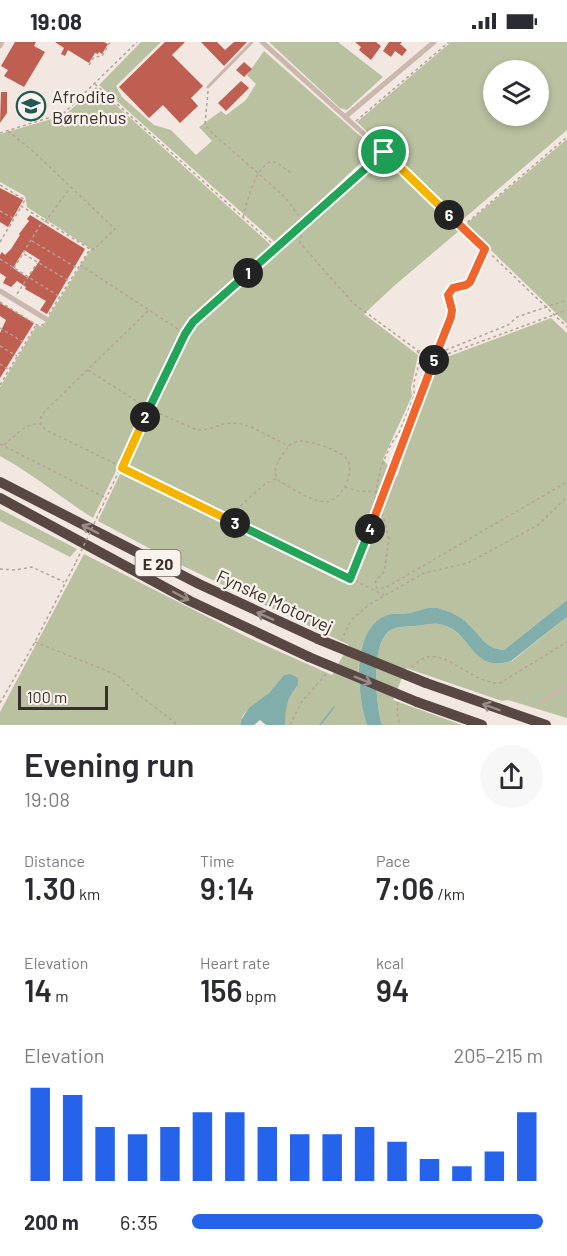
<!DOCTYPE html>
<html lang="en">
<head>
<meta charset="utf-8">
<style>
	body { margin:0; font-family:Barlow,sans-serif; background:#f7f7f7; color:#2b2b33; height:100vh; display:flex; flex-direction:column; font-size:22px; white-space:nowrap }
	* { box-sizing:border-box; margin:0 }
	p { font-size:20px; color:#7c7c81 }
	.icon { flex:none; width:33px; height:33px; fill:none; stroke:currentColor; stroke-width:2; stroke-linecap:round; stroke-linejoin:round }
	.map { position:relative; height:683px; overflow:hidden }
	.drawer { display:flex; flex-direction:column; background:#fff; flex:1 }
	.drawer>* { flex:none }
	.tools { position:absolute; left:483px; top:18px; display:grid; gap:12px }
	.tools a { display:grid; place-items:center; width:66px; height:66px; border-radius:50%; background:#fff; box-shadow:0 3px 9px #0003; font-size:30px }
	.scale { position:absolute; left:18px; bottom:15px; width:90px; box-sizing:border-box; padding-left:6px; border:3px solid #392e2b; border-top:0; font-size:16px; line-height:21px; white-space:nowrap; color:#392e2b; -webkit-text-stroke:4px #faf2ed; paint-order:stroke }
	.pin { position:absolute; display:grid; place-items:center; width:51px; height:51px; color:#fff; margin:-26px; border:3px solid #fff; border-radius:50%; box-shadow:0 2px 6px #0007 }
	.km { position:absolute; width:30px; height:30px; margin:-15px; border-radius:50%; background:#222; color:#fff; font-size:16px; line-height:30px; text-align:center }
	.round { display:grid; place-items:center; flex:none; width:63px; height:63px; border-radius:32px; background:#f7f7f7 }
	.head { display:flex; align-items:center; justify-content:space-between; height:102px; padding:0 24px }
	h1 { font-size:33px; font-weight:600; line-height:45px }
	.stats { display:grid; grid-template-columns:repeat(3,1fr); gap:9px; height:102px; padding:6px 24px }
	.stats div { display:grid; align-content:center }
	.stats b { font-size:30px; font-weight:600 }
	.stats small { font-size:16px; font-weight:400 }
	.stats p { font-size:16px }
	.chart { height:168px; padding:12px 24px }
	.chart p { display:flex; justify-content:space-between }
	.chart svg { width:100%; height:108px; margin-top:6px; stroke:#2563eb; stroke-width:6 }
	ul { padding:0 24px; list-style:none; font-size:20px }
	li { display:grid; grid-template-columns:96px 72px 1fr; align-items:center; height:45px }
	li i { height:15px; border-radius:8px; background:#2563eb }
	.status { display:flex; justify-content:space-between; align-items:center; height:42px; padding:0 30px; background:#fff; direction:ltr }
	.status svg { height:16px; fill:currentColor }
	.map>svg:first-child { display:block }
</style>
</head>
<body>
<div class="status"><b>19:08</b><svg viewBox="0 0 49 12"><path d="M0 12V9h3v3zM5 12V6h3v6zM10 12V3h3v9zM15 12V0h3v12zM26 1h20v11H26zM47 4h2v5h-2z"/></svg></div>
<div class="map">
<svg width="567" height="683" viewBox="0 0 567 683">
	<rect width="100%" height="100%" fill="#f2e8e1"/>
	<g fill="#bac1a1" fill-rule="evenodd">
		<path d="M 141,0 L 161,0 L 116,44 L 122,55 L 154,83 L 171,88 L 196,113 L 212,99 L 199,85 L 221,69 L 226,73 L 246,58 L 256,42 L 247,33 L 264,9 L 375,107 L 276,201 L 99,43 Z"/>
		<path d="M 269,0 L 338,0 L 383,35 L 347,68 L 340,66 Z"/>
		<path d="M 451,0 L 567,0 L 567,88 L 460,180 L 357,80 ZM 494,28 L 538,28 L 538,74 L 494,74 Z"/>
		<path d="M 96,45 L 273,205 L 187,283 L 93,476 C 61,456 33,432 0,414 L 0,345 L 37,283 L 42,285 L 91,207 L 27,165 L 25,154 L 0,140 L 0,92 L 65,73 Z"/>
		<path d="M 567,97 L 567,282 L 465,183 Z"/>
		<path d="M 383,113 L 460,188 L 394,244 L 364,272 L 418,313 L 411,346 L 412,354 L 383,417 L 397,435 L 430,336 L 439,318 L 551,276 L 567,291 L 567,558 L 504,608 C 489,607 483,600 475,589 C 468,580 454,572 444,568 C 430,562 423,568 409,571 C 403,572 396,571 391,572 C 385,574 380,579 375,582 C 350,606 359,653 367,683 L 285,683 C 285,672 285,662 290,652 C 293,647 297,645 298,639 L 284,633 C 279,639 274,646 268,652 C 258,662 241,668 240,683 L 0,683 L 0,670 L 84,512 L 249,596 L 332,633 L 349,603 L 181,523 L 98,479 L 184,295 L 191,286 Z"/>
		<path d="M 0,467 L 77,507 L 70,515 L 0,479 Z"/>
		<path d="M 567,575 L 567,676 L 508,658 L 502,659 L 406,626 L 393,658 L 462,683 L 382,683 C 376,663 369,596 393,587 C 399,584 409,585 415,584 C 424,583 434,580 443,583 C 472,590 471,632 512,619 Z"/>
	</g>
	<g fill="#81aeaa">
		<path d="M 567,558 L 567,575 L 511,619 C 471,632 472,590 443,583 C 434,580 424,583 415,584 C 409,585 399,584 393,587 C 369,596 376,664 382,683 L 367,683 C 357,653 349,583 391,572 C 396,571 403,572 409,571 C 423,568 430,562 444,568 C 453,571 462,576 468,582 C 482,594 483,606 504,608 Z"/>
		<path d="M 290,632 L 298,636 L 298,643 C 286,657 286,665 285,683 L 266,683 L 260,678 L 254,683 L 240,683 L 241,678 L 249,666 L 269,651 L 284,633 Z"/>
	</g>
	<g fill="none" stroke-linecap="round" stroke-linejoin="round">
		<path stroke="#81aeaa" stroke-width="1.5" d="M 320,683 L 334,665"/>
	</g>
	<g fill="#be5f52" fill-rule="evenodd">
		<path d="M 15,0 L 36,0 L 34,4 L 45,10 L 24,45 L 4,34 L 8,28 L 1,24 Z"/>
		<path d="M 55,0 L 104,0 L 108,2 L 102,12 L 99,10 L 98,12 L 95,11 L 89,21 L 68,8 L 65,14 L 61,12 L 64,6 Z"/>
		<path d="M 165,0 L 185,0 L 172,13 L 203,44 L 191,56 L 198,64 L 180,81 L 163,63 L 149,76 L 119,45 Z"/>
		<path d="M 201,0 L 217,0 L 225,8 L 234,0 L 247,0 L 224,24 Z"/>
		<path d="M 355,0 L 376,0 L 381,4 L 371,18 L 359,8 L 361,5 Z"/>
		<path d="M 389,0 L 402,0 L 400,2 L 407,8 L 402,14 L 395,9 L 391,15 L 383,9 Z"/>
		<path d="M 244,20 L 252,27 L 244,35 L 236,28 Z"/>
		<path d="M 241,39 L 249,46 L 226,69 L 218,61 Z"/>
		<path d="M 1,50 L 7,50 L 7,71 L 0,81 Z"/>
		<path d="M 0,146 L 23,158 L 8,185 L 0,180 Z"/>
		<path d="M 30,173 L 85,207 L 47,272 L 40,268 L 46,259 L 25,247 L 26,245 L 17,239 L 11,245 L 3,241 L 6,235 L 0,231 L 0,213 L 2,210 L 5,213 L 11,207 L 20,193 L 19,192 L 29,179 L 27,177 ZM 24,208 L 40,218 L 28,236 L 13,226 Z"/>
		<path d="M 0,261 L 34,281 L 0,336 L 0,291 L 6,278 L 0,274 Z"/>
	</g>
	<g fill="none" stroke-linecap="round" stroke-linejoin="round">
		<g stroke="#b6a197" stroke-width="1.5" stroke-dasharray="3 3" stroke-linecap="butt">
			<path d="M 89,23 L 94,15 L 102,14 L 110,0"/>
			<path d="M 95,42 L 275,204"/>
			<path d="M 208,49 L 205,82 L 210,89 L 285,155 L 304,181 L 300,201 L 353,261 L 417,308 L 428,312 L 436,312 L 508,283 L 517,275 L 567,258"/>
			<path d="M 356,79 L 449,0"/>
			<path d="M 8,89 L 34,110 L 115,187 L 94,207 L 90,207"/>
			<path d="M 0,91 L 64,71 L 137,0"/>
			<path d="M 388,114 L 567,285"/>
			<path d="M 0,143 L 25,158 L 21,164 L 90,207 L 49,272"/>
			<path d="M 0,169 L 14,177"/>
			<path d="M 243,175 C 248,158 254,126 272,119 L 279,122 L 292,132"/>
			<path d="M 45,180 L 70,146"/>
			<path d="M 463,184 L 567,95"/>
			<path d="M 32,199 L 77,226"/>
			<path d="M 0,200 L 21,165"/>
			<path d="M 24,212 L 69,239"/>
			<path d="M 0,217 L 60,255"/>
			<path d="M 80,223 L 184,291"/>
			<path d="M 14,226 L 42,180"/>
			<path d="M 17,252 L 37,221"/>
			<path d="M 0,260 L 37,283 L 41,284 L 44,281"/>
			<path d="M 148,269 L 46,368 L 41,374 L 41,383 L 46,388 L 384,553"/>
			<path d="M 0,286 L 25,301"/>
			<path d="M 0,304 L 17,314"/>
			<path d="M 417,309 L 421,315 L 414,340 L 414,354 L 399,391 L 391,402 L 381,425 L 376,449 L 375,457 L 385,480 L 389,497 L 384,530 L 376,538 L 375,543 L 377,546 L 385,546 L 567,440"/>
			<path d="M 433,321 L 442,314 L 567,268"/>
			<path d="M 0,322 L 9,328"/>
			<path d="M 88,328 L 149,367 L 197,388 C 210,389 220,381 233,381 C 248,381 262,391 275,397 C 279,399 284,402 288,403 C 292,403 295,399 300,399 C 313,399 333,407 344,414 C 359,425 342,460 325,460 C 310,459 292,446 279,439 C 269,426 282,414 290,403"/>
			<path d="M 0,343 L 36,283"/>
			<path d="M 0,402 L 106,456"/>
			<path d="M 4,403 C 14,395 26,380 40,382"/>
			<path d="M 345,445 L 359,449 L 384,450"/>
			<path d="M 100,469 L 179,303 L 193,280 L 380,114"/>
			<path d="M 227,476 L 265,442 L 277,436"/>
			<path d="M 0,527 L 15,528 L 32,525 L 64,540"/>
			<path d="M 350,536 L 451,275 L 452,269 L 448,253 C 453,243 463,247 470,240 L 484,208"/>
			<path d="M 341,599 L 351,578 L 370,562 L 424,531 L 468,521 L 538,483 L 567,455"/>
			<path d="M 35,600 L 117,633 L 139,653 L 178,683"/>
			<path d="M 412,625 C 415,622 420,618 424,616 C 447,607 472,642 500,641 L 567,600"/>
			<path d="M 398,660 L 397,670 L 400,683"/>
			<path d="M 0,661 L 35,600 L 76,520"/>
			<path d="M 290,683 L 302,659 L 327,631"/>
		</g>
		<g stroke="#cab7ad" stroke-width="3">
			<path d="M 208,45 L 252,0"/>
			<path d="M 540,661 L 567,644"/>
		</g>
		<g stroke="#cab7ad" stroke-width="5">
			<path d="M 262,0 L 384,110"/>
			<path d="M 0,4 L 2,0"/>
			<path d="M 345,75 L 434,0"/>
			<path d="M 0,249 L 46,277"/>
		</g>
		<g stroke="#594743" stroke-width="10">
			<path d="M 0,440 L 199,542 L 318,597"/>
			<path d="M 0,456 L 190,559 L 309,615"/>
			<path d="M 426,641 L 546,683"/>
			<path d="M 417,660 L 482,683"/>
		</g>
		<path stroke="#b6a197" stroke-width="1.5" stroke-dasharray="3 3" stroke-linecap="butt" d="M 76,520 L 100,469"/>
		<g stroke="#594743" stroke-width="10">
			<path d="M 318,597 L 426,641"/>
			<path d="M 309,615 L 417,660"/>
		</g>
	</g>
	<defs><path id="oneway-shaft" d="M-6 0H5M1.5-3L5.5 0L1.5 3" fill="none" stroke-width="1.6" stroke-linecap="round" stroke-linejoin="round" transform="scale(1.5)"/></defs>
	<g stroke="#998b87">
		<use href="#oneway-shaft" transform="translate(90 487) rotate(-153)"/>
		<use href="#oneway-shaft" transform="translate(181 554) rotate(28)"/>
		<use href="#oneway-shaft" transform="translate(265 574) rotate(-156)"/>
		<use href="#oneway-shaft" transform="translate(363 638) rotate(22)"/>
		<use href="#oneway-shaft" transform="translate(491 665) rotate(-160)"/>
	</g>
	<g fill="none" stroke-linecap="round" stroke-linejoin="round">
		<g stroke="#fff" stroke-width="12">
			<path id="split-1" d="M 248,231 L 384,110"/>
		</g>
		<g stroke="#fff" stroke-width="12">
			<path id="split-2" d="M 145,375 L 185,292 L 193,280 L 248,231"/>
		</g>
		<g stroke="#fff" stroke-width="12">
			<path id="split-3" d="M 145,375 L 122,426 L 235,481"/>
		</g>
		<g stroke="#fff" stroke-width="12">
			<path id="split-4" d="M 235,481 L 350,537 L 370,487"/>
		</g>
		<g stroke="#fff" stroke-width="12">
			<path id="split-5" d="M 370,487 L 434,318"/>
		</g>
		<g stroke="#fff" stroke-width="12">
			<path id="split-6" d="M 434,318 L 451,275 L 452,268 L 448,253 L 453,246 L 466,243 L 470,240 L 485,207 L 449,173"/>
		</g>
		<g stroke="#fff" stroke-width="12">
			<path id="split-7" d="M 384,110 L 449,173"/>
		</g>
		<use href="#split-1" stroke="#22a559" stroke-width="8"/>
		<use href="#split-2" stroke="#22a559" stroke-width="8"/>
		<use href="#split-3" stroke="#f5b400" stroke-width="8"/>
		<use href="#split-4" stroke="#22a559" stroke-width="8"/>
		<use href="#split-5" stroke="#f0652b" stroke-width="8"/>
		<use href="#split-6" stroke="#f0652b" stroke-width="8"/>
		<use href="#split-7" stroke="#f5b400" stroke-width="8"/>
	</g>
	<defs>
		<g id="school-ring" transform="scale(1.5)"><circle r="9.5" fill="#faf2ed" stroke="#235855" stroke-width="1.5"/><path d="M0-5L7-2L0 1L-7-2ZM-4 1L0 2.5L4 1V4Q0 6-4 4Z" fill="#235855"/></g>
	</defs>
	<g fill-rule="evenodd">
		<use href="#school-ring" x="31" y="64"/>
	</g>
	<g text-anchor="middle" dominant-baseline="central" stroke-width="4.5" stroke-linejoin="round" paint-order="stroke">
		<rect fill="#faf2ed" stroke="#736965" stroke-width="1.5" x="135.5" y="508" width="45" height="26" rx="4.5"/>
		<g font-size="16" font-weight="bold" fill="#392e2b">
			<text x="158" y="521">E 20</text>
		</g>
		<g font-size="18" fill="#392e2b" stroke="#faf2ed" text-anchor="start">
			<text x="52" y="54">Afrodite<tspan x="52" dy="21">Børnehus</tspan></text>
		</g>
		<g font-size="18" fill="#392e2b" stroke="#faf2ed">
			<text transform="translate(275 559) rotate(25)">Fynske Motorvej</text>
		</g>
	</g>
</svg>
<div class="tools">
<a><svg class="icon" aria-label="layers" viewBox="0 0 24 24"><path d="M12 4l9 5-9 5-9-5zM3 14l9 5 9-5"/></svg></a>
</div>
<div class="scale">100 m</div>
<div class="pin" style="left:384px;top:110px;background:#1e9e55"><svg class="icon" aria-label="arrive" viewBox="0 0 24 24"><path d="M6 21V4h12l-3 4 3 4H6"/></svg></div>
<b class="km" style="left:248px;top:231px">1</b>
<b class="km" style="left:145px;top:375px">2</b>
<b class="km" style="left:235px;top:481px">3</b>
<b class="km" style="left:370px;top:487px">4</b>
<b class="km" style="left:434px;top:318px">5</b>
<b class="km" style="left:449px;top:173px">6</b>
</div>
<section class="drawer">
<div class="head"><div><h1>Evening run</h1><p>19:08</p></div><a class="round"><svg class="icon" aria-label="share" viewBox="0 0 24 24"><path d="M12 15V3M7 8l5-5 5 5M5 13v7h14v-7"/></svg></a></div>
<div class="stats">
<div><p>Distance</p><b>1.30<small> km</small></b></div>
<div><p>Time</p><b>9:14</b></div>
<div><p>Pace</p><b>7:06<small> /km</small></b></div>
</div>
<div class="stats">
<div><p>Elevation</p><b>14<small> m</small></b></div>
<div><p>Heart rate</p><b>156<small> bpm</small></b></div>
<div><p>kcal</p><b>94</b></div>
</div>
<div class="chart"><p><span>Elevation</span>205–215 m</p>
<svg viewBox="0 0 160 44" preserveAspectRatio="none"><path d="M5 44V6M15 44V9M25 44V22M35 44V25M45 44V22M55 44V16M65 44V16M75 44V22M85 44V25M95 44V25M105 44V22M115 44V28M125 44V35M135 44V38M145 44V32M155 44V16"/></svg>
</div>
<ul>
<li><b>200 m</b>6:35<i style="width:100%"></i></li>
</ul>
</section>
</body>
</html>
